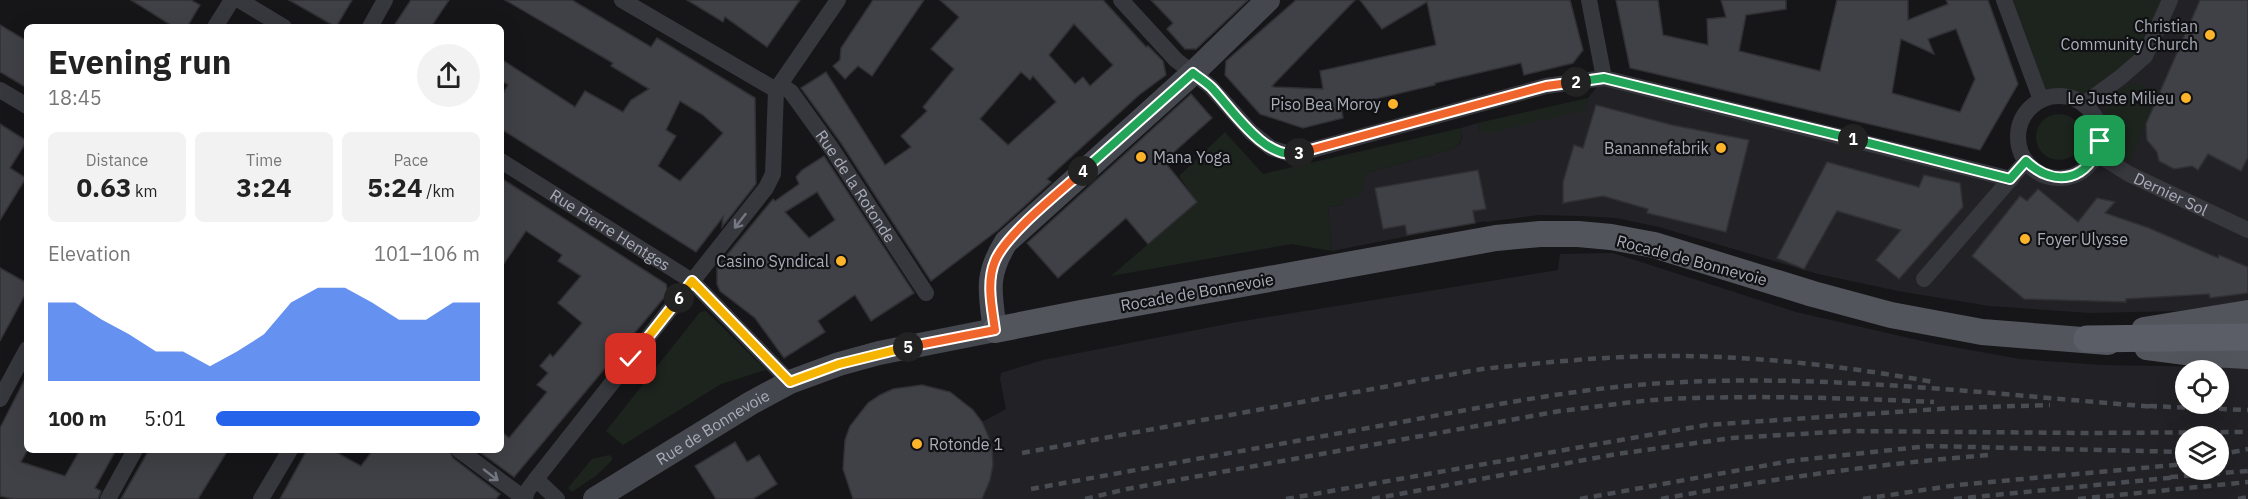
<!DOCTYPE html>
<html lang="en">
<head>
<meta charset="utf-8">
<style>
	body { margin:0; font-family:"IBM Plex Sans",sans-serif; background:#f2f2f2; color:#222; height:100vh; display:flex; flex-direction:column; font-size:22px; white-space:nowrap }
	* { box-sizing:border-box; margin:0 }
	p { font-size:20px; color:#767676 }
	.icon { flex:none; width:33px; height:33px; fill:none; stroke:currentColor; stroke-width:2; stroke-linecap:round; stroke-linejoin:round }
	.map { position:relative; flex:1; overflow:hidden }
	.sheet { position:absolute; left:24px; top:24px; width:480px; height:429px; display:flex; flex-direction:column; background:#fff; border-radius:9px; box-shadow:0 6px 24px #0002 }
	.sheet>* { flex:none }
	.fabs { position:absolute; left:2175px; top:360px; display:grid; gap:12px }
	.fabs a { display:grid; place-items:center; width:54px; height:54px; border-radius:50%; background:#fff; box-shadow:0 6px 24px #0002; font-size:30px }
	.pin { position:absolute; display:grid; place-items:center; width:51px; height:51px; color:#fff; margin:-26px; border-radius:12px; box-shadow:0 3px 9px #0006 }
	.km { position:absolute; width:30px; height:30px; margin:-15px; border-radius:50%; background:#222; color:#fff; font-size:16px; line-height:30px; text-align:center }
	.round { display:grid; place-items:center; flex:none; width:63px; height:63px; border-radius:32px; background:#f2f2f2 }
	.overview { display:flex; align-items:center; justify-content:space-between; height:102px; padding:0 24px }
	h1 { font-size:33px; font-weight:700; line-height:45px }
	.stats { display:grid; grid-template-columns:repeat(3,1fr); gap:9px; height:102px; padding:6px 24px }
	.stats div { display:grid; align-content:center; border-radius:9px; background:#f2f2f2; text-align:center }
	.stats b { font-size:26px; font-weight:700 }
	.stats small { font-size:16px; font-weight:400 }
	.stats p { font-size:16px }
	.chart { height:168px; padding:12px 24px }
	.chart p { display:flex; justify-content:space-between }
	.chart svg { width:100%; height:108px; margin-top:6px; fill:#2563eb; opacity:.7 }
	ul { padding:0 24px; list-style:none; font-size:20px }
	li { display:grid; grid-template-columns:96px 72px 1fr; align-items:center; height:45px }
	li i { height:15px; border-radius:8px; background:#2563eb }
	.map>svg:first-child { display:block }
</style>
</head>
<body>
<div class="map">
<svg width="2248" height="499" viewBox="0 0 2248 499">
	<rect width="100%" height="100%" fill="#161619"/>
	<g fill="#222226" fill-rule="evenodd">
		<path d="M 2170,0 L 2248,0 L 2248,303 L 2180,311 L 2090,313 L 1989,306 L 1898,291 L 1818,274 L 1659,227 L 1616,218 L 1581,216 L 1539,215 L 1486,222 L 1485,221 L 1332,251 L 1328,207 L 1342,205 L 1344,199 L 1366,173 L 1453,149 L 1460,144 L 1462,139 L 1461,128 L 1478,123 L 1480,131 L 1584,110 L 1588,98 L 1604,78 L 2010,179 L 2026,161 L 2036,171 L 2049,177 L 2064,178 L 2077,174 L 2089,166 L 2097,154 L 2100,141 L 2099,127 L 2094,114 L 2084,104 Z"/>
		<path d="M 1613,253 L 1796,312 L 1931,343 L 2020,359 L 2101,365 L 2217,367 L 2248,365 L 2248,499 L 982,499 L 990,480 L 992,465 L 988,435 L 982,422 L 1006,409 L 1000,379 L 1001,373 L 1043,360 L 1237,322 L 1558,270 L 1560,254 ZM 2186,370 L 2218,370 L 2218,404 L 2186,404 ZM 2186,436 L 2218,436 L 2218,470 L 2186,470 Z"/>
	</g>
	<g fill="#1c241d">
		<path d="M 2004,0 L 2170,0 L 2145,56 L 2078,100 L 2063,96 L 2048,97 Z"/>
		<path d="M 2134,82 L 2160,92 L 2129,162 C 2112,150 2097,119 2111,99 C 2117,91 2127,86 2134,82 Z"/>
		<path d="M 1588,98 L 1585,110 L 1490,133 L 1484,133 L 1480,131 L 1478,123 Z"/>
		<circle cx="2059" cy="137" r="23"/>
		<path d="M 1461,128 C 1462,138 1463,143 1453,149 L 1366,173 L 1361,196 L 1344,199 L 1342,205 L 1328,207 L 1332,251 L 1291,244 L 1111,276 L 1197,202 L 1179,176 L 1225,132 L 1263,174 Z"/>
		<path d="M 706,311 L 766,370 L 721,384 L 623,445 L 606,431 L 700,312 Z"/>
		<path d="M 609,455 L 612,457 L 612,460 L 597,475 L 572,492 L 568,488 L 592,459 Z"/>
	</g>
	<g fill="#404146" stroke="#303035" stroke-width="1.5" fill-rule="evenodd">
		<path d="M 131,0 L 191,0 L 200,5 L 187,27 L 174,27 Z"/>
		<path d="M 289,0 L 352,0 L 336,27 Z"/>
		<path d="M 411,0 L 449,0 L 431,27 L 393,27 Z"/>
		<path d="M 505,0 L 572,0 L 651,47 L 657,38 L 755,98 L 756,184 L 722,227 L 723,217 L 696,252 L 501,129 L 501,97 L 508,85 L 501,80 L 501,59 L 575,107 L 585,91 L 623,112 L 631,100 L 649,89 L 611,66 L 613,63 ZM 680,101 L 703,115 L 723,133 L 680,181 L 658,166 L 676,136 L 666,130 Z"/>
		<path d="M 687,0 L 800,0 L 767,47 L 725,17 L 723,22 Z"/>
		<path d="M 873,0 L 924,0 L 872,76 L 858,66 L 845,79 L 833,66 L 840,60 L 841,48 Z"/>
		<path d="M 940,0 L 1103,0 L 1146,47 L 1148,46 L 1163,61 L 1166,75 L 1139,95 L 1047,179 L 1051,182 L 998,230 L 931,281 L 841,143 L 801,88 L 826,72 L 885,165 L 911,147 L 901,136 L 927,111 L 923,107 L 954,69 L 931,49 L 959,17 ZM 1074,24 L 1113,65 L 1090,86 L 1083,77 L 1075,84 L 1049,55 ZM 1021,72 L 1030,80 L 1033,76 L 1056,102 L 1008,145 L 980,119 Z"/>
		<path d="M 1151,0 L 1248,0 L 1196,49 L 1185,49 L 1167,29 L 1173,23 Z"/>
		<path d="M 1296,0 L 1355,0 L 1272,86 L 1274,87 L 1323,89 L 1320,71 L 1436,45 L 1427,2 L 1382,29 L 1360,0 L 1570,0 L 1583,50 L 1573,63 L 1524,75 L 1521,63 L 1435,83 L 1435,85 L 1341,107 L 1343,118 L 1303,128 L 1260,114 L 1225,75 L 1226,61 Z"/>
		<path d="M 1616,0 L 1658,0 L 1663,35 L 1708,45 L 1707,19 L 1726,17 L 1721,0 L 1786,0 L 1786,9 L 1746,15 L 1739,51 L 1820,71 L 1837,0 L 1908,0 L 1908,20 L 1948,4 L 1946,0 L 1988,0 L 2018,84 L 1980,150 L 1630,68 ZM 1956,29 L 1975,79 L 1960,112 L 1892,93 L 1901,39 L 1934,54 L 1928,39 Z"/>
		<path d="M 2200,0 L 2248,0 L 2248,157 L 2241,171 L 2208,154 L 2198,170 L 2192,166 L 2174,169 L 2159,161 L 2157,152 L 2147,140 L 2146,124 Z"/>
		<path d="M 0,25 L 27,41 L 27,88 L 0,72 Z"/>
		<path d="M 1191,94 L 1212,118 L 1164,161 L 1197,202 L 1148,244 L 1126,218 L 1058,278 L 1027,243 Z"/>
		<path d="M 1596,105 L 1672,125 L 1749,140 L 1726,232 L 1647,213 L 1648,209 L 1603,196 L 1563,203 L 1563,182 L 1574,145 L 1583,148 Z"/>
		<path d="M 0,124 L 27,141 L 10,168 L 26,178 L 0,220 Z"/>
		<path d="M 824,156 L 914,293 L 871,321 L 855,295 L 818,321 L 825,332 L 784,358 L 755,318 L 720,291 L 717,284 L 717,267 L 773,199 L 775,201 L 799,184 L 796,177 L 802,170 ZM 817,192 L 835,220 L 809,238 L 785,212 Z"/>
		<path d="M 1827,162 L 1919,187 L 1924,175 L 1960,183 L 1963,207 L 1899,279 L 1876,260 L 1901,230 L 1837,211 L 1804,269 L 1777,258 Z"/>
		<path d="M 1478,170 L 1486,209 L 1473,211 L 1475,223 L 1407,235 L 1405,225 L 1383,229 L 1375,188 Z"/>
		<path d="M 501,178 L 666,284 L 668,293 L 514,477 L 477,450 L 501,450 L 501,431 L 509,438 L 547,392 L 537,385 L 548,373 L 540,366 L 550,354 L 553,357 L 582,323 L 558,303 L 581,276 L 558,261 L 562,255 L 526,231 L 501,268 Z"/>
		<path d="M 2038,189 L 2078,222 L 2097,198 L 2115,202 L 2105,213 L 2149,228 L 2218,258 L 2219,255 L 2248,267 L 2248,293 L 2210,298 L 2209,294 L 2126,299 L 2126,302 L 2024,299 L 1972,256 L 2020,196 L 2027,201 Z"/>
		<path d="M 0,268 L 27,283 L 27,291 L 0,341 Z"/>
		<path d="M 27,375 L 27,451 L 21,462 L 65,476 L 80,450 L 116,450 L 95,488 L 101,491 L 98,499 L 13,499 L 0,496 L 0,428 Z"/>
		<path d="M 922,385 L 950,392 L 973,410 L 982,422 L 988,435 L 992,449 L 993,465 L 990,480 L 982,499 L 853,499 L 843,469 L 845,440 L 850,426 L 868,403 L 880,395 L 893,389 Z"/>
		<path d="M 735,442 L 747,462 L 759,455 L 777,484 L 753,499 L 716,499 L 695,466 Z"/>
		<path d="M 149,450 L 228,450 L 198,499 L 121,499 Z"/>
		<path d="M 307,450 L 332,450 L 361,466 L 373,450 L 449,450 L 453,458 L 500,494 L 496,499 L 280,499 Z"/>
	</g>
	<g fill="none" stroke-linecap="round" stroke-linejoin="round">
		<g stroke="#37383e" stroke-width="16">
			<path d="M 239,0 L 284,27"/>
			<path d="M 622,0 L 776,90"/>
			<path d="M 1121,0 L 1176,60 L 1210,86 L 1251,132 L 1271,148 L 1293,155 L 1546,86 L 1604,78"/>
			<path d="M 1589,0 L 1604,78 L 2011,179"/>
			<path d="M 2004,0 L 2041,100"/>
			<path d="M 215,27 L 232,0"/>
			<path d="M 370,27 L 385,0"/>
			<path id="s1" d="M 780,84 L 791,92 L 832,149 L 926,293"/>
			<path d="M 0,90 L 27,106"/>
			<circle cx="2059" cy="137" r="41"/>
			<path d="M 2084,104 L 2121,77 L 2145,56 L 2170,0"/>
			<path id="s2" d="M 2097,154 L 2129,174 L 2248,230"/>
			<path id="s3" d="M 501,161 L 692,281 L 790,382"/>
			<path d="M 1924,279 L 2026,161"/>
			<path d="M 0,399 L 27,349"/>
			<path d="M 459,450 L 525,499"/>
			<path d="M 536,479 L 557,499"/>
			<path d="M 525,498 L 527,491 L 536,479 L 766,188 L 773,174 L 776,90 L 838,0"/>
			<path d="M 108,499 L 135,450"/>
			<path d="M 261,499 L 290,450"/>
		</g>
		<path stroke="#45474e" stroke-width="24" id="s4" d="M 595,499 L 751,403 L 790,382 L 839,364 L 879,353 L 995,330 C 990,292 985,276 1006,242 L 1193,73 L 1268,0"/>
		<g stroke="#53555d" stroke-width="26">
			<path d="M 995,330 L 1081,313 L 1496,238 L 1540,234 L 1578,234 L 1611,237 L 1654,245 L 1813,294 L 1891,315 L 1982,332 L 2108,342"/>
			<path d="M 2144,330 L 2248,313"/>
			<path d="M 2147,347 L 2193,353 L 2248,356"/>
		</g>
		<path stroke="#5b5e66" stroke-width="27" d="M 2087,339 L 2248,337"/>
		<g stroke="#4a4c53" stroke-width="4.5" stroke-dasharray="8 6" stroke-linecap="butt">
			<path d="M 2149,406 L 2248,410"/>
			<path d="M 1022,453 L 1482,369 C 1549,362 1616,355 1683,356 C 1766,357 1851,367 1933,382"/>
			<path d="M 2218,455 L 2248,449"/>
			<path d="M 2170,477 L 2248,471"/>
			<path d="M 1031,489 C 1147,468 1263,447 1379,426 C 1469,410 1558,391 1649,384 C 1818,372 1988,394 2156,407"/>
			<path d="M 1085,499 L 1127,489 L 1560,411 C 1596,407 1632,401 1669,399 C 1757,395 1845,398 1934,402"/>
			<path d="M 1286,499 L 1706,425 L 1954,408 L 2050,405"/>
			<path d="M 1372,499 L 1617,454 L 1732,438 L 1849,431 L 2085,433 L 2248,432"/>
			<path d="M 1580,499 L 1790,461 L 1928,446 L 2186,452"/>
			<path d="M 1661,499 C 1770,479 1878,464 1988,455"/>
			<path d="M 1863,499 L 1957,485 L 2186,464"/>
			<path d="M 1954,499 L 2178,477"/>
			<path d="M 2078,499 L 2248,482"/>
			<path d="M 2238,499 L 2248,497"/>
		</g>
	</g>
	<defs><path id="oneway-shaft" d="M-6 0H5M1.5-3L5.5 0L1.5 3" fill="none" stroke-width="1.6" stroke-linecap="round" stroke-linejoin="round" transform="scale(1.5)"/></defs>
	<g stroke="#757882">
		<use href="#oneway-shaft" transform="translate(740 221) rotate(128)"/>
		<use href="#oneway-shaft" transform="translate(491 475) rotate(38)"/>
	</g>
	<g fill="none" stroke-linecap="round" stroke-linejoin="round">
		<g stroke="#fff" stroke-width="12">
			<path id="split-1" d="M 1853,139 L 2010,179 L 2026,161 C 2055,189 2090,180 2100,141"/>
		</g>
		<g stroke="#fff" stroke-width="12">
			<path id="split-2" d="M 1576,82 L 1604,78 L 1853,139"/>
		</g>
		<g stroke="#fff" stroke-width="12">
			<path id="split-3" d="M 1299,153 L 1546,86 L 1576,82"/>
		</g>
		<g stroke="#fff" stroke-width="12">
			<path id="split-4" d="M 1083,171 L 1193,73 C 1199,78 1206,82 1212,88 C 1232,109 1266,162 1299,153"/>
		</g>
		<g stroke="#fff" stroke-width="12">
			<path id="split-5" d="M 908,347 L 995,330 C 992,308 986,282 995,261 C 1006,234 1060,192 1083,171"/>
		</g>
		<g stroke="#fff" stroke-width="12">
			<path id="split-6" d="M 679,298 L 692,281 L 790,382 L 839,364 L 908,347"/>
		</g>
		<g stroke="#fff" stroke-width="12">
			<path id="split-7" d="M 631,359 L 679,298"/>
		</g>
		<use href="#split-1" stroke="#22a559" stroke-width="8"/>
		<use href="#split-2" stroke="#22a559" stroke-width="8"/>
		<use href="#split-3" stroke="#f0652b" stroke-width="8"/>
		<use href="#split-4" stroke="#22a559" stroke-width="8"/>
		<use href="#split-5" stroke="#f0652b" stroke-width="8"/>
		<use href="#split-6" stroke="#f5b400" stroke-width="8"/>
		<use href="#split-7" stroke="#f5b400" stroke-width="8"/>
	</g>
	<g fill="#fdb42a" stroke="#111114" stroke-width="2">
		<circle cx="2210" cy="35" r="6"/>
		<circle cx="2186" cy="98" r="6"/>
		<circle cx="1393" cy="104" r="6"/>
		<circle cx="1721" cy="148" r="6"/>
		<circle cx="1141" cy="157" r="6"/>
		<circle cx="2025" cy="239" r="6"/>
		<circle cx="841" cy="261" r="6"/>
		<circle cx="917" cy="444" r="6"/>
	</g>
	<g text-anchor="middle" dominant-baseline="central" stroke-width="4.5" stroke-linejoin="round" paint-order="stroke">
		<g font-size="16" fill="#a8adb9" stroke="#111114" text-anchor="end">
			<text x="2198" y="26">Christian<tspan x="2198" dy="18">Community Church</tspan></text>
			<text x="2174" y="98">Le Juste Milieu</text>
			<text x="1381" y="104">Piso Bea Moroy</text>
			<text x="1709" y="148">Banannefabrik</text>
			<text x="1153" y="157" text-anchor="start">Mana Yoga</text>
			<text x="2037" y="239" text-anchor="start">Foyer Ulysse</text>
			<text x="829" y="261">Casino Syndical</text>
			<text x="929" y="444" text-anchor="start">Rotonde 1</text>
		</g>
		<g font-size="16" fill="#a8adb9" stroke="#111114">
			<text stroke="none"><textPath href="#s1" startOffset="128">Rue de la Rotonde</textPath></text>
			<text stroke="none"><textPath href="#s2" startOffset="84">Dernier Sol</textPath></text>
			<text stroke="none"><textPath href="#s3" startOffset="129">Rue Pierre Hentges</textPath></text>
			<text transform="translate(1692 260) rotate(15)">Rocade de Bonnevoie</text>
			<text transform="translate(1197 292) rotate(-10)">Rocade de Bonnevoie</text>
			<text stroke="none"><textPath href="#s4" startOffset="138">Rue de Bonnevoie</textPath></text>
		</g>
	</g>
</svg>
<div class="fabs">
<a><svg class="icon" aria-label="locate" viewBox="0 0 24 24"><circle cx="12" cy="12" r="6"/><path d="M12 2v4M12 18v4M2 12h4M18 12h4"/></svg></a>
<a><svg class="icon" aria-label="layers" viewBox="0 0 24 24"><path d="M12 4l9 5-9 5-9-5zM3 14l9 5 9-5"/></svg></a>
</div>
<div class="pin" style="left:2100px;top:141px;background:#1e9e55"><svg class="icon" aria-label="arrive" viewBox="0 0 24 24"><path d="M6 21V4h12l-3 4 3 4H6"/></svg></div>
<div class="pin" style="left:631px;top:359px;background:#d93025"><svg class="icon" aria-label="check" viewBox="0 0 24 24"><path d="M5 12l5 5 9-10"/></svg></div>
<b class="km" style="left:1853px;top:139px">1</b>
<b class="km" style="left:1576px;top:82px">2</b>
<b class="km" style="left:1299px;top:153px">3</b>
<b class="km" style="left:1083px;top:171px">4</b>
<b class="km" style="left:908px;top:347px">5</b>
<b class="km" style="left:679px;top:298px">6</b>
<section class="sheet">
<div class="overview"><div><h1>Evening run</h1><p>18:45</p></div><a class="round"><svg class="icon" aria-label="share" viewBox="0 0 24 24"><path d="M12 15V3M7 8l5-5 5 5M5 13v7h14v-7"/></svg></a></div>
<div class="stats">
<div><p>Distance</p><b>0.63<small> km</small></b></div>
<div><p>Time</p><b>3:24</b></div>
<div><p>Pace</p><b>5:24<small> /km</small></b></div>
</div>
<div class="chart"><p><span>Elevation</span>101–106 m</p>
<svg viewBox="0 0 160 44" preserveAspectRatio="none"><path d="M0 44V12L10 12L20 19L30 25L40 32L50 32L60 38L70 32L80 25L90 12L100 6L110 6L120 12L130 19L140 19L150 12L160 12V44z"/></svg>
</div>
<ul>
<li><b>100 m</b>5:01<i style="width:100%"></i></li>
</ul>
</section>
</div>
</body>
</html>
